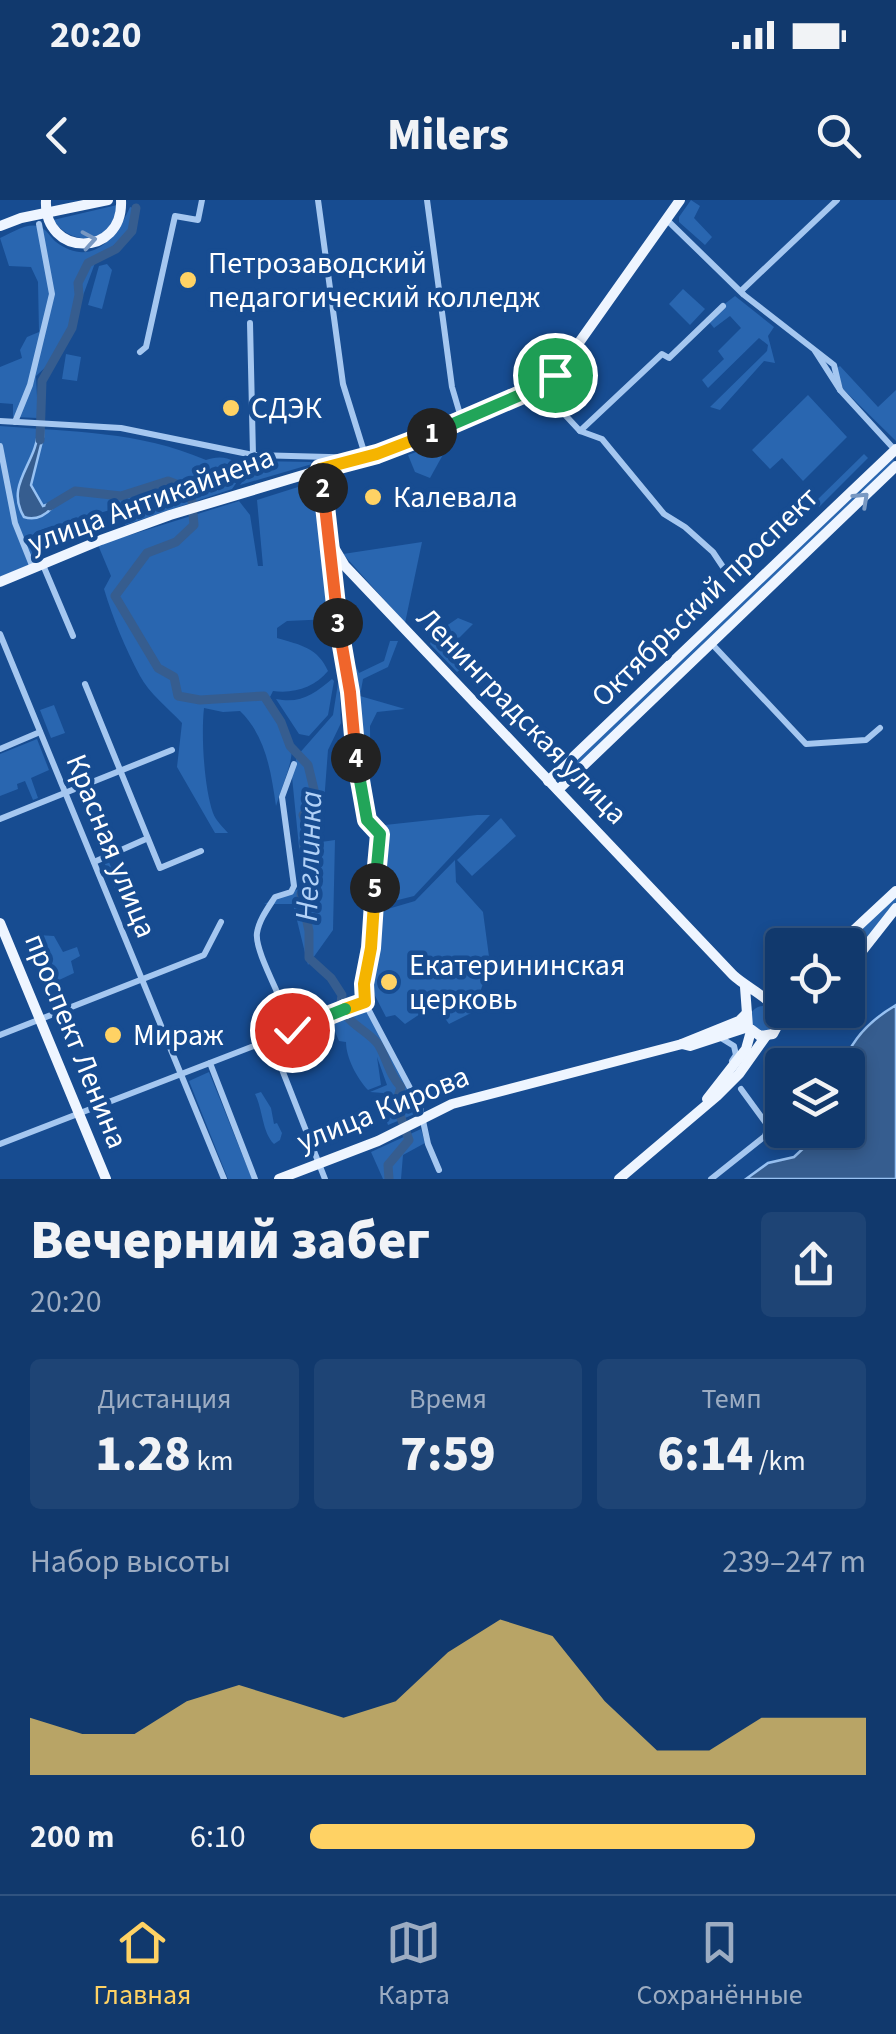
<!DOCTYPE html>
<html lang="ru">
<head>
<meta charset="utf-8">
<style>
	body { margin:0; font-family:"Source Sans 3",sans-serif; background:#1e4475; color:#f1f3f6; height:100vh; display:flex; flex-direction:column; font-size:38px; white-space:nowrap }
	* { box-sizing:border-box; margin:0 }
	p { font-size:32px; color:#9cacc2 }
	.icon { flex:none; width:55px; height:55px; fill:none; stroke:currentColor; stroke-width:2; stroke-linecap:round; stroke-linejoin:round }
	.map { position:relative; height:979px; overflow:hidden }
	.side { display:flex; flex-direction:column; background:#11396d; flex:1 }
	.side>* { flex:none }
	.tools { position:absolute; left:765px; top:728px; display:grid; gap:20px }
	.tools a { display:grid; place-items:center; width:100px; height:100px; border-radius:10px; background:#11396d; box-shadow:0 5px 15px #0003,0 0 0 2px #305380; font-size:50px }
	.pin { position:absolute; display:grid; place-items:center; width:85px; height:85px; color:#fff; margin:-42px; border:5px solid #fff; border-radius:50%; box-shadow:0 2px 10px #0007 }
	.km { position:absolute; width:50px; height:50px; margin:-25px; border-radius:50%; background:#222; color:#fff; font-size:28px; line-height:50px; text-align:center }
	.round { display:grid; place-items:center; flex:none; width:105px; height:105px; border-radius:10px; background:#1e4475 }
	.headline { display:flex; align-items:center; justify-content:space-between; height:170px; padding:0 30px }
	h1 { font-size:55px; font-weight:800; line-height:75px }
	.figures { display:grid; grid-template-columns:repeat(3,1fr); gap:15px; height:170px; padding:10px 30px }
	.figures div { display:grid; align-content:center; border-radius:10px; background:#1e4475; text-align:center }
	.figures b { font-size:50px; font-weight:800 }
	.figures small { font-size:28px; font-weight:400 }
	.figures p { font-size:28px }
	.chart { height:280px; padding:20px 30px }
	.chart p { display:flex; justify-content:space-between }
	.chart svg { width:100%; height:180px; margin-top:10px; fill:#ffd264; opacity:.7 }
	ul { padding:0 30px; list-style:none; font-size:32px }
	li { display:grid; grid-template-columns:160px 120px 1fr; align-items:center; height:75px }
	li i { height:25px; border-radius:12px; background:#ffd264 }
	.status { display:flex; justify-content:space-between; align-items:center; height:70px; padding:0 50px; background:#11396d; direction:ltr }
	.status svg { height:28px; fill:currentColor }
	header { display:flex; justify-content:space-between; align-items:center; height:130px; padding:0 30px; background:#11396d; font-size:45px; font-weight:800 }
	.dock { display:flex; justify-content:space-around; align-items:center; height:140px; border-top:2px solid #305380; background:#11396d; font-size:28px; color:#9cacc2 }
	.dock a { display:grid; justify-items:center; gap:5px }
	.dock .active { color:#ffd264 }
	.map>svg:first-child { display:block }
</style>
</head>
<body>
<div class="status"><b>20:20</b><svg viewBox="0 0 49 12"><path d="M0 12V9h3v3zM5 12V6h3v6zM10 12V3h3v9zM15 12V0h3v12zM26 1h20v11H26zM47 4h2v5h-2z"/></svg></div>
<header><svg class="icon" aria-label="back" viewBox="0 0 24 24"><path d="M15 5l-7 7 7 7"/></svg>Milers<svg class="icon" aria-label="search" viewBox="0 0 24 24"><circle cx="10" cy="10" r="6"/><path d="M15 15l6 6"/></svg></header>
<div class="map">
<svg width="896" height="979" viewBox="0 0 896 979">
	<rect width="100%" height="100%" fill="#174c91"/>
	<g fill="#2966b0">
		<path d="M 691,0 L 700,6 L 694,18 L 712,37 L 705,45 L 679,22 L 679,17 Z"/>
		<path d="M 117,5 C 113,43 74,49 53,20 Z"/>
		<path d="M 130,7 L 134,8 L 131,29 L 95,63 L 66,142 L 59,144 L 51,162 L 36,176 L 38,218 L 13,217 L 13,204 L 0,203 L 0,167 L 22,158 L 20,150 L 27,137 L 39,132 L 38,82 L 31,67 L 9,66 L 0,38 C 11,33 26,23 38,26 C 47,29 50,37 56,42 C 92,69 117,37 130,7 Z"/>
		<path d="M 107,64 L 112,70 L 102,109 L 88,105 L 99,66 Z"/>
		<path d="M 683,89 L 705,109 L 690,125 L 669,104 Z"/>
		<path d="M 735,96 L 774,127 L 768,136 L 775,163 L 764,161 L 720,210 L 710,207 L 767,151 L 768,145 L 759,138 L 708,188 L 702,180 L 724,159 L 718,151 L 741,128 L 730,116 L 714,128 L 706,118 Z"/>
		<path d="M 66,154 L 81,157 L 77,181 L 62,179 Z"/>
		<path d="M 840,166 L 878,207 L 896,190 L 896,241 L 843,189 L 837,168 Z"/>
		<path d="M 808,195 L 847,237 L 803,281 L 782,258 L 770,269 L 752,250 Z"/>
		<path d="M 0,226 C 73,232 138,231 206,260 C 215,257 226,256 234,262 L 251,262 L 232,289 L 125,325 L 117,308 L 37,331 L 27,340 L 36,362 L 0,377 Z"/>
		<path d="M 433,246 L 445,251 L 430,278 L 415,272 L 408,255 Z"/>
		<path d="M 864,254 L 868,258 L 819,307 L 815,302 Z"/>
		<path d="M 892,258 L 896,263 L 570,573 L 565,567 Z"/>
		<path d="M 256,261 L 311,262 L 312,264 L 240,285 Z"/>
		<path d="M 317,281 L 332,355 L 342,366 L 335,368 L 337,390 L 331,419 L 287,421 L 277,428 L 277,438 C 301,445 318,448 328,471 C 315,487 294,494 273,491 L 270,497 C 301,551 295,548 276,606 C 271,572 266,536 240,511 L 223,512 L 204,508 C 201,535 204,587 213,613 C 216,621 223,627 228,633 L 215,633 L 177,567 L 182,523 C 168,508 149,493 140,476 C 125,448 113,419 104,389 L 111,376 L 98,345 L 239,301 L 250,315 L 258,366 L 263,366 L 257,300 Z"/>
		<path d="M 422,342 L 405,423 L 343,354 Z"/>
		<path d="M 458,418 L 473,424 L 447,450 L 463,467 L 457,472 L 430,444 L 433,435 Z"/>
		<path d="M 390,441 L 398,441 L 388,467 L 363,479 L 360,496 L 405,509 L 377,512 L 370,526 L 371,619 C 353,592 359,528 354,494 C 352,480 344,472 343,456 L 348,450 L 359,473 L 384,461 Z"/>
		<path d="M 339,477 L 341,523 L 328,550 L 321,642 L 335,640 L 333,730 L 308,765 L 293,704 L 264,704 L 303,687 L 292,577 L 297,556 L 333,515 Z"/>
		<path d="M 332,479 L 334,481 L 328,515 L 309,536 L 299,534 L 276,499 C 301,504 314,494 332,479 Z"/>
		<path d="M 54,505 L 65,533 L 51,538 L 40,510 Z"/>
		<path d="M 37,539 L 49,570 L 31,578 L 38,598 L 33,600 L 25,581 L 17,584 L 18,589 L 0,596 L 0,554 Z"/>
		<path d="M 477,615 L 490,615 L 414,696 L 378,705 L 385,625 Z"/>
		<path d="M 501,618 L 516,636 L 472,676 L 457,660 Z"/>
		<path d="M 455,660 L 456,682 L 483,712 L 490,764 L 473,812 L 449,824 L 435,804 L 405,824 L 395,815 L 386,817 L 369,784 L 381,711 L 415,701 Z"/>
		<path d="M 109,662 L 127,706 L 134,704 L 148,738 L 136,742 L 105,664 Z"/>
		<path d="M 896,697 L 896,704 L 855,755 L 845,744 Z"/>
		<path d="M 38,735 L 54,736 L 63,752 L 77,747 L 80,756 L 71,761 L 74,773 L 57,781 Z"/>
		<circle cx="763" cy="819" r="13"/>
		<path d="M 365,807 L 417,906 L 417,913 L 388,925 L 381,906 L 386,904 L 383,893 L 370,892 L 387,885 L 377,857 L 381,885 L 368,890 C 357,878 346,858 346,842 L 339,841 L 330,820 Z"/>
		<path d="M 323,823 L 330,839 L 283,857 L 277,841 Z"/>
		<path d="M 209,872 L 252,979 L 228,979 L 189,881 Z"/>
		<path d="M 261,892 L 271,908 L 274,924 L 277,923 L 282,933 L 280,940 L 274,944 C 262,932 263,910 255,894 Z"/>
		<path d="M 421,929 L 425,943 L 403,955 L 401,979 L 383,979 L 371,952 Z"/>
	</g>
	<g fill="#365d8f" stroke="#98c2f3" stroke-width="2.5">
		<path d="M 38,229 L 43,230 L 43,237 L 31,285 L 43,306 L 58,301 C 49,313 38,322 24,317 C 4,284 38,263 38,229 Z"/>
		<path d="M 896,805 L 896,979 L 746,979 L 768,963 L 794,957 L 808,944 L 807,938 L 812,938 L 812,930 L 848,930 L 848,865 L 843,865 C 852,838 872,819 896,805 Z"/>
	</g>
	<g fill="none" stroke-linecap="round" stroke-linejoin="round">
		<g stroke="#365d8f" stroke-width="9">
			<path d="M 40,240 L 42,181 L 72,128 L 79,95 L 78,83 L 88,63 L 116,49 L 132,31 L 136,8"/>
			<path d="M 50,306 L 75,291 L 121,296 L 168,281 L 184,287 L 192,301 L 194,325 L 176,342 L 147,353 L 115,396 L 158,468 L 174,477 L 178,496 L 200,500 L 264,496 L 281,522 L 290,546 L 308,565 L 316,598 L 303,615 L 306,623 L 304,646 L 311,680 L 301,694 L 309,731 L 309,758 L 331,778 L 342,795 C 337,821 365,827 378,844 C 387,858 389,875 401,887 L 396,904 L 409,940 L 388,965 L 389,979"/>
		</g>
		<g stroke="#a5c7f0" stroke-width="6">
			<path d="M 427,0 L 452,187 L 462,221"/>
			<path d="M 667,20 L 744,95 L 834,165 L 840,190"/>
			<path d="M 741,91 L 837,0"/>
			<path d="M 250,123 L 253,255"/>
			<path d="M 815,151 L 840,190 L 895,250"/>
			<path d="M 140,152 L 146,147 L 175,16 L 198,20 L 202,0"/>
			<path d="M 540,188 L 580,231 L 602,239 L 664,314 L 685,327 L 713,352 L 725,370"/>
			<path d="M 0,221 L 121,228 L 253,255 L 366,258 L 343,184 L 318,0"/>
			<path d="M 15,222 L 30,185 L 52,94 L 39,24"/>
			<path d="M 580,231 L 662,154 L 669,158 L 723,106"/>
			<path d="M 0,246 L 15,323 L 33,368"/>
			<path d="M 329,343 L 364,611 L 371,627 L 380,634 L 371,748 L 364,784 L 365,803 L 420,907 L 428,944 L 439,970"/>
			<path d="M 43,365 L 73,436"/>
			<path d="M 0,434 L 224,979"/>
			<path d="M 711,443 L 806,544 L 866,540 L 880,528"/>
			<path d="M 85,484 L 160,668 L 201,651"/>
			<path d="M 0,549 L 40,532"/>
			<path d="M 0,619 L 172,550"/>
			<path d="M 94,662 L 146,639"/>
			<path d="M 292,830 C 286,804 254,752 257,733 C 259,720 268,708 275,697 L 291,692 L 294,686 L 282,597 L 294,564"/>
			<path d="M 0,835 L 204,755 L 221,722"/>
			<path d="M 721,838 L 734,846 L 736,855 L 732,861"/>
			<path d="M 270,839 L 325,979"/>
			<path d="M 210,863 L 255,979"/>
			<path d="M 741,889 L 768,926"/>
			<path d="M 0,944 L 365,803"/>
			<path d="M 711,979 L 765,936 L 768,926 L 782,913"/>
		</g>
		<g stroke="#eef5ff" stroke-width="10">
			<path d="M 46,0 C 43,58 124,58 121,0"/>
			<path d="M 0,26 L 21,18 L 108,0"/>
			<path d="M 320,269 L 329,339 L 345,366 L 733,775 C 748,789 776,800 781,819 L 773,834 L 760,836 L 748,827 L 745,787"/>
			<path d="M 0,382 L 101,340 L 170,315 L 403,245 L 539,187 L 561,168 L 680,0"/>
			<path d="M 548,581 L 896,249"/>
			<path d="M 558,590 L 896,266"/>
			<path d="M 0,723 L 106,979"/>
			<path d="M 838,745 L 896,691"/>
			<path d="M 848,769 L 896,708"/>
			<path d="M 781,819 L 800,810"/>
			<path d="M 682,844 L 739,821 L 747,813"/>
			<path d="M 707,899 L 746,849 L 751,831"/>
			<path d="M 279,979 L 378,941 L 452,904 L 682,844 L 690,846 L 748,827"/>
			<path d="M 619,979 L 717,896 L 739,874 L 766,836"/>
		</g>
	</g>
	<defs><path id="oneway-chevron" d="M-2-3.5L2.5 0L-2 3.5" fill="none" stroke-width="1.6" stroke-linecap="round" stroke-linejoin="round" transform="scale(2.5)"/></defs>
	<g stroke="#7898c2">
		<use href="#oneway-chevron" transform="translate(89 40) rotate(-10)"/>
		<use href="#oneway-chevron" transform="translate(862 299) rotate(-43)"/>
	</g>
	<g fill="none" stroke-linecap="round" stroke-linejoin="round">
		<g stroke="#fff" stroke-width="20">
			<path id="split-1" d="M 432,233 L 539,187 L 555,175"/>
		</g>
		<g stroke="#fff" stroke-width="20">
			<path id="split-2" d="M 323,288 L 320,269 L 377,254 L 432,233"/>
		</g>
		<g stroke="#fff" stroke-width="20">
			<path id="split-3" d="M 323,288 L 338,423"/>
		</g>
		<g stroke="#fff" stroke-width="20">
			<path id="split-4" d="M 338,423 L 350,492 L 356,558"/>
		</g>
		<g stroke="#fff" stroke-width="20">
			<path id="split-5" d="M 356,558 L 367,620 L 380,634 L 375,688"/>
		</g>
		<g stroke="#fff" stroke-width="20">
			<path id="split-6" d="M 345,809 L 365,802 L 364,784 L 371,748 L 375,688"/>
		</g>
		<g stroke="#fff" stroke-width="20">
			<path id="split-7" d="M 292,830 L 345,809"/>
		</g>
		<use href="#split-1" stroke="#22a559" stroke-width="12"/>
		<use href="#split-2" stroke="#f5b400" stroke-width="12"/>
		<use href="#split-3" stroke="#f0652b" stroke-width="12"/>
		<use href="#split-4" stroke="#f0652b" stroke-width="12"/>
		<use href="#split-5" stroke="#22a559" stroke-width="12"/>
		<use href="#split-6" stroke="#f5b400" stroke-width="12"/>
		<use href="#split-7" stroke="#22a559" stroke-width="12"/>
	</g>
	<g fill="#ffd264" stroke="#174c91" stroke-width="4">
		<circle cx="188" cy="80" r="10"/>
		<circle cx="231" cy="208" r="10"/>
		<circle cx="373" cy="297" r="10"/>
		<circle cx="389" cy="782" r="10"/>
		<circle cx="113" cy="835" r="10"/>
	</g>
	<g text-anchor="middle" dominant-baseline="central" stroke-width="9" stroke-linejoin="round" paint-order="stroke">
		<g font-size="30" fill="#fff" stroke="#174c91" text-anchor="start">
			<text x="208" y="63">Петрозаводский<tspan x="208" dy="34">педагогический колледж</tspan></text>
			<text x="251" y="208">СДЭК</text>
			<text x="393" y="297">Калевала</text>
			<text x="409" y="765">Екатерининская<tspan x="409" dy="34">церковь</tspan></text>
			<text x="133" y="835">Мираж</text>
		</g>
		<g font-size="30" fill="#fff" stroke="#174c91">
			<text transform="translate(151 300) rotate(-20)">улица Антикайнена</text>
			<text transform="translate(705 397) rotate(-44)">Октябрьский проспект</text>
			<text transform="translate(522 516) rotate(46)">Ленинградская улица</text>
			<text transform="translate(111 646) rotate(68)">Красная улица</text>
			<text transform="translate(76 841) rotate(68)">проспект Ленина</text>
			<text transform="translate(383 909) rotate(-22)">улица Кирова</text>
		</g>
		<g font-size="32" font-style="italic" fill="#b1d1f7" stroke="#174c91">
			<text transform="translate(309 656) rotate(-88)">Неглинка</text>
		</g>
	</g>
</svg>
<div class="tools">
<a><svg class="icon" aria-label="locate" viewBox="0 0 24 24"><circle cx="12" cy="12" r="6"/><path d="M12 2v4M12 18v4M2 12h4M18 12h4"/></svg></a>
<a><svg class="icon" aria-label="layers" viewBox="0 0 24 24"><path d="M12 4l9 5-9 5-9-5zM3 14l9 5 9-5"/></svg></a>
</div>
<div class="pin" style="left:555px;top:175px;background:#1e9e55"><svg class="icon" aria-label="arrive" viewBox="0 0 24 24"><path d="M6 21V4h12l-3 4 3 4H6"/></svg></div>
<div class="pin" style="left:292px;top:830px;background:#d93025"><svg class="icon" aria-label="check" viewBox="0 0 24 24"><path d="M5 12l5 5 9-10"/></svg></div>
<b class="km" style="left:432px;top:233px">1</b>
<b class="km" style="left:323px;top:288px">2</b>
<b class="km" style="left:338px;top:423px">3</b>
<b class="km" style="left:356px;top:558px">4</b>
<b class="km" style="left:375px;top:688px">5</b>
</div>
<section class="side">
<div class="headline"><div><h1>Вечерний забег</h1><p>20:20</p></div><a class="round"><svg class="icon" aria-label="share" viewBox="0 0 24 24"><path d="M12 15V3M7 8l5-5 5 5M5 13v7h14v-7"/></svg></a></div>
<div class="figures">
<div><p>Дистанция</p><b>1.28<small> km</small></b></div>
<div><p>Время</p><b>7:59</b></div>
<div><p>Темп</p><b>6:14<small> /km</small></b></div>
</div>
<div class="chart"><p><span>Набор высоты</span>239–247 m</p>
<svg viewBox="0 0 160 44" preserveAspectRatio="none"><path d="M0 44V30L10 34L20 34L30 26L40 22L50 26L60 30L70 26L80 14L90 6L100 10L110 26L120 38L130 38L140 30L150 30L160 30V44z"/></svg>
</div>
<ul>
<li><b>200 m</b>6:10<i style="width:80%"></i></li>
</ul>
</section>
<nav class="dock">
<a class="active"><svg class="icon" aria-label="home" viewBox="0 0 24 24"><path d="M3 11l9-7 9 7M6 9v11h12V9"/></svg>Главная</a>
<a><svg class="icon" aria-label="map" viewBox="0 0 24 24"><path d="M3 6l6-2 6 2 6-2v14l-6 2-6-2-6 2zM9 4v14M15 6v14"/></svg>Карта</a>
<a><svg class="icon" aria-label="saved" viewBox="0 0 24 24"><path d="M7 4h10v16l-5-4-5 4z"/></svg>Сохранённые</a>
</nav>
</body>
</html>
